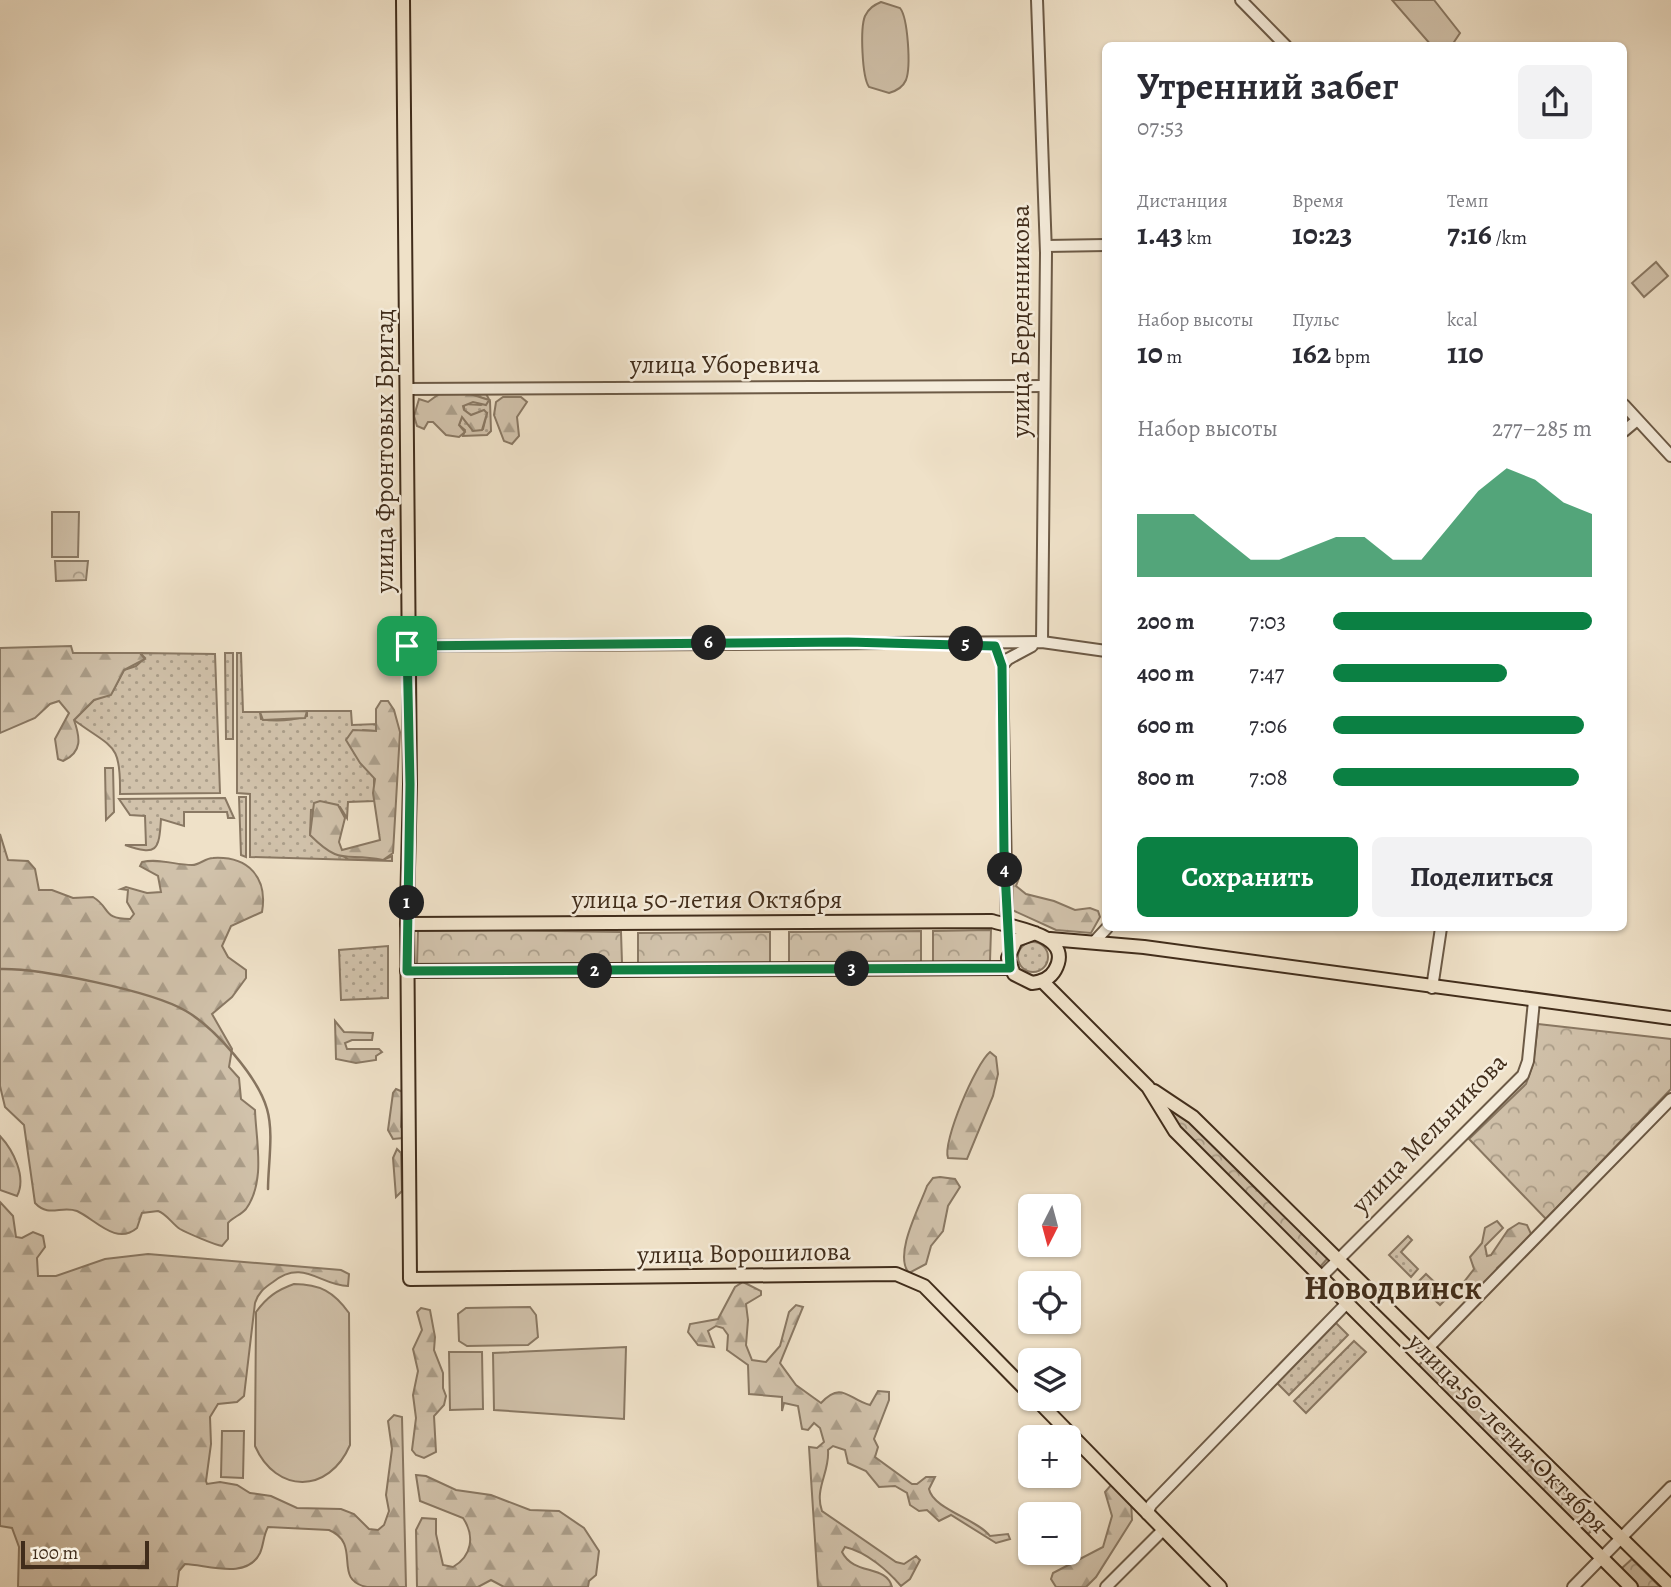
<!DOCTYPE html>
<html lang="ru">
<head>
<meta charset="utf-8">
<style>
	body { margin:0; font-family:Alegreya,serif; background:#f2f2f3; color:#2b2b33; height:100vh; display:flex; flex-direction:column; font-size:26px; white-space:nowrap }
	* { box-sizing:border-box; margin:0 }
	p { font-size:23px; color:#7c7c81 }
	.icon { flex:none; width:38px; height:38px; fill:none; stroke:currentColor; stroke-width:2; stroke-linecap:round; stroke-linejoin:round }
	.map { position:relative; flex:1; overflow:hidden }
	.side { position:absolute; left:1102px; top:42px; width:525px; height:889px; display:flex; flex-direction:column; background:#fff; border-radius:10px; box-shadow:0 2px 5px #0004 }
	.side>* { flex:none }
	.needle { width:46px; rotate:186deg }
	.buttons { position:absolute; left:1018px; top:1194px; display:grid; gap:14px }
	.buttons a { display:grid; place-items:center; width:63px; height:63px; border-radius:10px; background:#fff; box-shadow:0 2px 5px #0004; font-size:35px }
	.scale { position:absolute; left:21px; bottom:18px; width:128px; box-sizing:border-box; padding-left:7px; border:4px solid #412d1b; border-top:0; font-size:19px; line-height:24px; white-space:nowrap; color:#412d1b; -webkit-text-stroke:5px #f5ecdb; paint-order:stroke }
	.pin { position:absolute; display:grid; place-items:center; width:60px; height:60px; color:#fff; margin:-30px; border-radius:14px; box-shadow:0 4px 10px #0006 }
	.km { position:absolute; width:35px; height:35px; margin:-18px; border-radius:50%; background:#222; color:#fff; font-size:19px; line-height:35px; text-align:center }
	.round { display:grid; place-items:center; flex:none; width:74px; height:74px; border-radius:10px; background:#f2f2f3 }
	.headline { display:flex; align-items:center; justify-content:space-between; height:119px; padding:0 35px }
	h1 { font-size:38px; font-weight:600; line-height:52px }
	.metrics { display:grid; grid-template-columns:repeat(3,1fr); gap:10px; height:119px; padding:7px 35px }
	.metrics div { display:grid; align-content:center }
	.metrics b { font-size:30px; font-weight:600 }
	.metrics small { font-size:19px; font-weight:400 }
	.metrics p { font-size:19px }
	.chart { height:196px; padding:14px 35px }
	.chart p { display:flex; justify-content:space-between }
	.chart svg { width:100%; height:126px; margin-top:7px; fill:#0b8043; opacity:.7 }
	.cta { display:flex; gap:14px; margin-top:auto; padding:14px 35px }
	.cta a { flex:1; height:80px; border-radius:10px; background:#0b8043; color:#fff; font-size:28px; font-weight:600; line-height:80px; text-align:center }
	.cta a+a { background:#f2f2f3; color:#2b2b33 }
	ul { padding:0 35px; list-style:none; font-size:23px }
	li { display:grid; grid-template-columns:112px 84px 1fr; align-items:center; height:52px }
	li i { height:18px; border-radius:9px; background:#0b8043 }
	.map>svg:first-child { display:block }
</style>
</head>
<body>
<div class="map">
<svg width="1671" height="1587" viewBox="0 0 1671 1587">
	<defs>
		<pattern id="grass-dots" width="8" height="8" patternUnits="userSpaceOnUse" patternTransform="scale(1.75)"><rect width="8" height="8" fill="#d1c2ab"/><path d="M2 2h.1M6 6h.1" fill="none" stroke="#ab9e8a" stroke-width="1.8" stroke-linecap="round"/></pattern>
		<pattern id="forest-firs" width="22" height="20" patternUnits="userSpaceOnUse" patternTransform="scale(1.75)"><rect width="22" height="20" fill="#d1c2ab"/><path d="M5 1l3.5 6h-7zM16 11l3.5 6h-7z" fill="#ab9e8a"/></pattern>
		<pattern id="park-crowns" width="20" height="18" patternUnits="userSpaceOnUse" patternTransform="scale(1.75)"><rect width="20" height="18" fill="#d1c2ab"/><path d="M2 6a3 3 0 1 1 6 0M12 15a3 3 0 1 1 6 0" fill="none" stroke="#ab9e8a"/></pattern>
	</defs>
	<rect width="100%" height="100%" fill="#efe1c8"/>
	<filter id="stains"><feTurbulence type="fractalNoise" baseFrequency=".00286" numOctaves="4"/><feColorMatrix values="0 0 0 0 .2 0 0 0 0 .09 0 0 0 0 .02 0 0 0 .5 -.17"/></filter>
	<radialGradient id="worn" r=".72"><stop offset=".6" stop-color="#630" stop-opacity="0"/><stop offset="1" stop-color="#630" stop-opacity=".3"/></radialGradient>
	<g fill="url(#grass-dots)" stroke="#897863" stroke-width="2">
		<path d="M 485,392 L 490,401 L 491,431 L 487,435 L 463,436 L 465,430 L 459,425 L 462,417 L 473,430 L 483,429 L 487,413 L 471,415 L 464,410 L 464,404 L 481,405 L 489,400 L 467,393 Z"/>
		<path d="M 140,653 L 215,654 L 220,793 L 120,794 C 121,742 113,749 74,720 L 94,700 L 113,691 L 124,670 L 136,666 L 145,658 Z"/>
		<path d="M 225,653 L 233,653 L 233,739 L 226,739 Z"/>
		<path d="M 237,653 L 241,653 L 243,712 L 260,712 L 261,719 C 275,722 293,720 307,716 L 307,711 L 351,711 L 352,725 L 377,724 L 376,731 L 363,730 L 354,753 L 374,776 L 374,801 L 348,802 L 347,818 L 340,807 L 311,810 L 310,835 L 348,859 L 383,860 L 392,856 L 392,861 L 250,857 L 250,794 L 237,793 Z"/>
		<path d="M 239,797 L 246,797 L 246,857 L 241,855 Z"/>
		<path d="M 225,798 L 234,818 L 228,818 L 227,812 L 184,812 L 184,826 L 161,819 C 159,851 157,856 125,845 L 146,845 L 145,816 L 130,815 L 119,799 Z"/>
		<circle cx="1033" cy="957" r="15"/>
		<path d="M 388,946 L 388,998 L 341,1000 L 339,950 Z"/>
		<path d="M 1408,1236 L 1412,1240 L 1401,1252 L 1418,1269 L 1411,1277 L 1389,1255 Z"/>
		<path d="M 1426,1274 L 1445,1292 L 1454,1283 L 1458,1287 L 1440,1305 L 1417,1283 Z"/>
		<path d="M 1336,1323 L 1348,1335 L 1289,1395 L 1277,1383 Z"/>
		<path d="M 1354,1341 L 1366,1352 L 1306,1413 L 1294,1401 Z"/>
	</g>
	<g fill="url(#forest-firs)" stroke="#897863" stroke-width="2">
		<path d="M 467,393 L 489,400 L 486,405 L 473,402 L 463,406 L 464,410 L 471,415 L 484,410 L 487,413 L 482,430 L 473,431 L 462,417 L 459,425 L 465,432 L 459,437 L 446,435 L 433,422 L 428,422 L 424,429 L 417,426 L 414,416 L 419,399 L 428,402 L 439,394 Z"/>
		<path d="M 503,397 L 521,397 L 527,402 L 517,417 L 519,436 L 512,444 L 504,441 L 494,415 L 496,402 Z"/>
		<path d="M 71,646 L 73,653 L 140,653 L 145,659 L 124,670 L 111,695 L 94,700 L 74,720 C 80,737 83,752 63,761 L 58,759 L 55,739 L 69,713 L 59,701 L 50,704 L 35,718 L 0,733 L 0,648 Z"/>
		<path d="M 381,701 L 388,701 L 394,710 L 400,732 L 393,853 L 383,860 C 344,852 342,867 310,835 L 314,803 L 320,801 L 338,805 L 345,818 L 339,842 L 342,850 L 380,840 L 373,793 L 375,779 L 360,763 L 346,740 L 353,730 L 376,731 L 376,709 Z"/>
		<path d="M 307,711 L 305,718 L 263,720 L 260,712 Z"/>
		<path d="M 105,768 L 113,768 L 114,812 L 106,820 Z"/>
		<path d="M 0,834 L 8,860 L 28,861 L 35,869 L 39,890 L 52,890 L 73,898 L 93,897 C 111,908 102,919 130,919 L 134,914 L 127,902 L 128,890 L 121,889 L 126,887 L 147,893 L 161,892 L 158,876 L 140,866 L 142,862 C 159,858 175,865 192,865 C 200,865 205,858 213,858 C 248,856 268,877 262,912 L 231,926 L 222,946 L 228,957 L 246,970 L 246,978 L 232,997 L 212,1014 L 232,1049 L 229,1067 L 239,1078 L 241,1099 L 255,1110 C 256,1141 266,1181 246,1209 C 241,1215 233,1217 228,1223 L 228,1239 L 222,1246 C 215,1245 187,1233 180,1229 C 172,1224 167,1214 158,1211 L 142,1213 L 137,1228 C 116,1246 95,1219 77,1211 C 61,1205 49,1218 35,1203 L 24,1125 L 5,1107 L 0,1086 Z"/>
		<path d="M 1010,854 L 1016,857 L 1019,878 L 1016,886 L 1026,894 L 1054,901 L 1075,910 L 1090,908 L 1098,911 L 1100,917 L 1091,933 L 1056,930 L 1010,909 Z"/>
		<path d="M 335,1021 L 344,1032 L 373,1033 L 372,1040 L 352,1040 L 345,1043 L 347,1049 L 379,1049 L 382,1052 L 376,1056 L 376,1060 L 356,1063 L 336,1059 Z"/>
		<path d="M 990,1052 L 996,1057 L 998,1074 L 993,1096 L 967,1159 L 948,1158 C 942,1142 976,1063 990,1052 Z"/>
		<path d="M 396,1089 L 403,1092 L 401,1127 L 405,1132 L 403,1138 L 393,1139 L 388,1130 L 393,1093 Z"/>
		<path d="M 0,1136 C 13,1150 27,1177 17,1196 L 0,1190 Z"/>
		<path d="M 397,1149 L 401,1153 L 402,1191 L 396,1197 L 393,1158 Z"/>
		<path d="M 940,1177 L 955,1179 L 960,1187 L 948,1206 L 943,1231 L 931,1246 L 926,1264 L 909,1273 C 893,1255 920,1206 927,1186 L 933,1178 Z"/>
		<path d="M 0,1202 L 13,1216 L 16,1237 L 22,1238 L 33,1232 L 43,1236 L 45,1247 L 37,1258 L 38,1276 L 56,1276 L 105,1259 L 148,1254 L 341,1270 L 349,1274 L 348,1286 C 321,1286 303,1258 273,1282 C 264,1288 258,1293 255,1303 L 244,1396 L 237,1402 L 218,1404 L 210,1417 L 211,1444 L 206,1481 L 207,1484 L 220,1482 L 237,1485 L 250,1493 L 271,1496 L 297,1508 L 341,1509 L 354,1514 L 369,1529 L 378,1530 L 384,1525 L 389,1511 L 386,1495 L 392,1449 L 388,1421 L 394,1415 L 402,1417 L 406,1587 C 394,1587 379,1587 367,1587 C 331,1580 363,1544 329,1530 L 268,1527 C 263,1536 264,1544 260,1553 C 247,1580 208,1565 185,1564 L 179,1571 L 177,1587 L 18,1587 L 19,1547 L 12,1528 L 0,1526 Z"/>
		<path d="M 1497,1221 L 1503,1228 L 1485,1246 L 1487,1256 L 1491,1255 L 1508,1230 L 1519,1223 L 1527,1225 L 1532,1236 L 1497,1268 L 1495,1277 L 1468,1291 L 1464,1282 L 1474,1269 L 1470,1257 L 1482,1243 L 1485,1228 Z"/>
		<path d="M 743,1282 L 761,1291 L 761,1295 L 746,1304 L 748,1320 L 746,1345 L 752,1360 L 766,1362 L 780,1346 L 789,1312 L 796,1305 L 803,1307 L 780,1363 L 796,1385 L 821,1403 C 842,1380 849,1400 870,1405 L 878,1391 L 889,1392 L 889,1400 L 874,1439 L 878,1447 L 875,1457 L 912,1484 L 917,1484 L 926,1477 L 935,1477 L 929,1489 C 933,1509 977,1519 990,1536 L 1008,1534 L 1010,1539 L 996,1543 L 951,1515 L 939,1521 L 927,1510 L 919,1511 L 910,1505 L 907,1493 L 895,1486 L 879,1487 L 866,1471 L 848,1463 L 845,1450 L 833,1446 L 828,1450 C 830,1472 814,1489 822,1511 L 896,1562 L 904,1564 L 916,1556 L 920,1560 L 910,1579 L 901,1586 C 888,1571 867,1552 845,1547 L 842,1552 C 854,1576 886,1564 892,1587 L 818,1587 L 809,1447 L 817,1448 L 824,1442 L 820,1428 L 814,1423 L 808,1430 L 802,1429 L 798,1406 L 784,1403 L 782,1411 L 782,1397 L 749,1394 L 748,1365 L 727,1350 L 728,1335 L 723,1328 L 716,1326 L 708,1331 L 714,1347 L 698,1345 L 688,1332 L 690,1324 L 718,1319 L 735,1287 Z"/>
		<path d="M 421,1308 L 430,1310 L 435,1337 L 434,1350 L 443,1373 L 443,1388 L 446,1396 L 444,1405 L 434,1416 L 436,1452 L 424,1458 L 416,1455 L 412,1450 L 416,1418 L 413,1395 L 418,1371 L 413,1349 L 422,1330 L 417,1312 Z"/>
		<path d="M 416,1475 L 426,1476 L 456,1490 L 491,1495 L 530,1510 L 559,1511 L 584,1528 L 599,1551 L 596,1575 L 589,1581 L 588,1587 L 504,1587 L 491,1580 L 478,1587 L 417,1587 L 416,1530 L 422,1518 L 436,1519 L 436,1534 L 443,1565 L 453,1567 C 472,1556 475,1536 463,1518 L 420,1501 Z"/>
		<path d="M 1111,1485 L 1131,1500 L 1132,1520 L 1096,1577 L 1086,1587 L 1056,1587 L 1051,1579 L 1053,1573 L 1103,1547 L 1112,1516 L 1105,1492 Z"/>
	</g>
	<g fill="url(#park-crowns)" stroke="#897863" stroke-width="2">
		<path d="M 55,561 L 88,561 L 86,580 L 56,581 Z"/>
		<path d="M 418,929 L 621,932 L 622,963 L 417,965 Z"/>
		<path d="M 991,930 L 990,961 L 933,962 L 933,931 Z"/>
		<path d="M 921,931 L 921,963 L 789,964 L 789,932 Z"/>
		<path d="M 770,932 L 770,963 L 638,964 L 638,933 Z"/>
		<path d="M 1538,1024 L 1671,1039 L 1671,1089 L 1546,1219 L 1469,1139 L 1526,1084 L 1533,1064 Z"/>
		<path d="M 1174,1110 L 1200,1129 L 1328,1258 L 1319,1268 L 1189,1139 L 1170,1115 Z"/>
		<path d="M 1427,1357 L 1598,1524 L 1588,1534 L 1417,1367 Z"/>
		<path d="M 1632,1559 L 1660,1587 L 1639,1587 L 1621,1569 Z"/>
	</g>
	<g fill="#d1c2ab" stroke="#897863" stroke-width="2">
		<path d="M 1392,0 L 1434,0 L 1460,33 L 1452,45 L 1431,45 Z"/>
		<path d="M 881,2 L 900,8 C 908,18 911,67 906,80 C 903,87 896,91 889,93 L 869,87 C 862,77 860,28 865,16 C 869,8 874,5 881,2 Z"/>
		<path d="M 1656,262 L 1668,276 L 1644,297 L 1632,283 Z"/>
		<path d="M 52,512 L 79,512 L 78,557 L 52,557 Z"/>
		<path d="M 294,1284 C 320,1284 334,1292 349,1313 L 350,1445 C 329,1494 276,1494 255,1446 L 256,1312 C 267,1297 277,1290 294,1284 Z"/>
		<path d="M 530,1307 L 536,1315 L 538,1337 L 528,1345 L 467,1346 L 459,1341 L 458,1314 L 466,1308 Z"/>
		<path d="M 626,1347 L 624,1419 L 494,1410 L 493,1353 Z"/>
		<path d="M 449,1352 L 482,1352 L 483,1409 L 450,1410 Z"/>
		<path d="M 222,1431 L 244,1431 L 243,1478 L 221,1477 Z"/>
	</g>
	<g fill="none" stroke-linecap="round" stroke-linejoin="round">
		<path stroke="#86745f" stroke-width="2.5" d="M 0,969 C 40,968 152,991 186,1011 C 215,1028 258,1077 267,1109 C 274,1133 268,1165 268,1189"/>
		<g stroke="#6c5a46" stroke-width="14">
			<g id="minor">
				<path d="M 1037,0 L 1046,253 L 1042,642"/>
				<path d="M 1241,0 L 1286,46"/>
				<path d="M 1046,246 L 1106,245"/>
				<path d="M 407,389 L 1043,386"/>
				<path d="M 1624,405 L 1671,456"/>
				<path d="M 1624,431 L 1636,421"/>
				<path d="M 407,646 L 1042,642 L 1106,651"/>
				<path d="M 1007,925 L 1002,666 L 1008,659 L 1032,646"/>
				<path d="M 1094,942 L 1107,928"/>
				<path d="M 1432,988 L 1441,928"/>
				<path d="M 1320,1278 L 1523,1075 L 1528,1061 L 1534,1001"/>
				<path d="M 1428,1348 L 1671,1099"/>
				<path d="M 1147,1514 L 1151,1505 L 1346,1304"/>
				<path d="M 1106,1587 L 1163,1530"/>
				<path d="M 1573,1587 L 1671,1487"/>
			</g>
		</g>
		<g stroke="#412d1b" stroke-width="16">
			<g id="major">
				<path d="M 403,0 L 410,784 L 407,910 L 410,1279 L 896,1274 L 924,1286 L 1031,1395"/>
				<path d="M 407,924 L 992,921 C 1013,928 1075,934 1055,970 C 1050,979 1041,982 1032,983 L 1014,974 L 1008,958 L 1016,940 L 1035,933"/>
				<path d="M 1050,939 L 1144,947 L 1671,1018"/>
				<path d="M 407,971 L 1010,968"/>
				<path d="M 1042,981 L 1148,1087 L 1175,1131 L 1631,1587"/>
				<path d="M 1154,1091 L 1193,1117 L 1671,1587"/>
				<path d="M 1035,1398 L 1220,1587"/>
			</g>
		</g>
		<use href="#minor" stroke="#f5ecdb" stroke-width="10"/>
		<use href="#major" stroke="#efe1c8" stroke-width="12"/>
	</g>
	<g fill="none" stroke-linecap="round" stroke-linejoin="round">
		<g stroke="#fff" stroke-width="14">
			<path id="route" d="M 848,642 L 995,646 L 1002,666 L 1004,852 L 1010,968 L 407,971 L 410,784 L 407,646 Z"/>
		</g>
		<use href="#route" stroke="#0b8043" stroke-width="9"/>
	</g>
	<g text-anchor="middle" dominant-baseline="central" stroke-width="5" stroke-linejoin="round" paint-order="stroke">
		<g font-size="26" fill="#412d1b" stroke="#f5ecdb">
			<text transform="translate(1020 321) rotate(-90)">улица Берденникова</text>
			<text x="725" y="364">улица Уборевича</text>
			<text transform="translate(384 451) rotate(-90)">улица Фронтовых Бригад</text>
			<text x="707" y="899">улица 50-летия Октября</text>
			<text transform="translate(1429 1133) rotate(-46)">улица Мельникова</text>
			<text transform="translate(744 1253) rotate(-1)">улица Ворошилова</text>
			<text transform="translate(1508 1433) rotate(45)">улица 50-летия Октября</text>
		</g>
		<g font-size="33" font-weight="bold" fill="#412d1b" stroke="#f5ecdb">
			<text x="1393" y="1287">Новодвинск</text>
		</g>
	</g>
	<rect width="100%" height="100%" filter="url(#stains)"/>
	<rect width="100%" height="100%" fill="url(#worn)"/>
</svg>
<div class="buttons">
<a><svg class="needle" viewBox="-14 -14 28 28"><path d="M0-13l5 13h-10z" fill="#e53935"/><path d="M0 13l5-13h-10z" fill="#7c7c81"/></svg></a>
<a><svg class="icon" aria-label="locate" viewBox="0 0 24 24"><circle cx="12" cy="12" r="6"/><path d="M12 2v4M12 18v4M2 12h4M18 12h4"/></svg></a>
<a><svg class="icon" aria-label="layers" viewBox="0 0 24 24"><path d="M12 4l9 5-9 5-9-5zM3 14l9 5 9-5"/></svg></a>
<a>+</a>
<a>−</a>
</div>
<div class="scale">100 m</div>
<div class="pin" style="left:407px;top:646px;background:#1e9e55"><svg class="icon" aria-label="arrive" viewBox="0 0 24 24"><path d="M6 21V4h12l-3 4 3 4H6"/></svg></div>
<b class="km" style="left:407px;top:903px">1</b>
<b class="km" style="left:595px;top:971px">2</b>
<b class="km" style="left:852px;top:969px">3</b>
<b class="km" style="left:1005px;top:870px">4</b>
<b class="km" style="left:966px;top:644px">5</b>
<b class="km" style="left:709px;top:643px">6</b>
<section class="side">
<div class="headline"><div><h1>Утренний забег</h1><p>07:53</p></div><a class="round"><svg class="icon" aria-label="share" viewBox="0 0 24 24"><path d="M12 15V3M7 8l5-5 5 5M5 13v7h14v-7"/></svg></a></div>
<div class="metrics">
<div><p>Дистанция</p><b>1.43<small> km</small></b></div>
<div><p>Время</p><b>10:23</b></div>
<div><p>Темп</p><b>7:16<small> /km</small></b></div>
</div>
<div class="metrics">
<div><p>Набор высоты</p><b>10<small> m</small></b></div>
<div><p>Пульс</p><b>162<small> bpm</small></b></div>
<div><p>kcal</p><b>110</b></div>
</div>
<div class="chart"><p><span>Набор высоты</span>277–285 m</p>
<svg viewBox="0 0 160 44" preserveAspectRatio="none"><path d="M0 44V22L10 22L20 22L30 30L40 38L50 38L60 34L70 30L80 30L90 38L100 38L110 26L120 14L130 6L140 10L150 18L160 22V44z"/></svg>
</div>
<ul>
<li><b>200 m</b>7:03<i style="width:100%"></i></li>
<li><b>400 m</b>7:47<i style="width:67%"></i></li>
<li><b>600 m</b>7:06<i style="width:97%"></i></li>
<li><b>800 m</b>7:08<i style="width:95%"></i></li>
</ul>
<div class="cta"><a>Сохранить</a><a>Поделиться</a></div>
</section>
</div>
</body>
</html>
